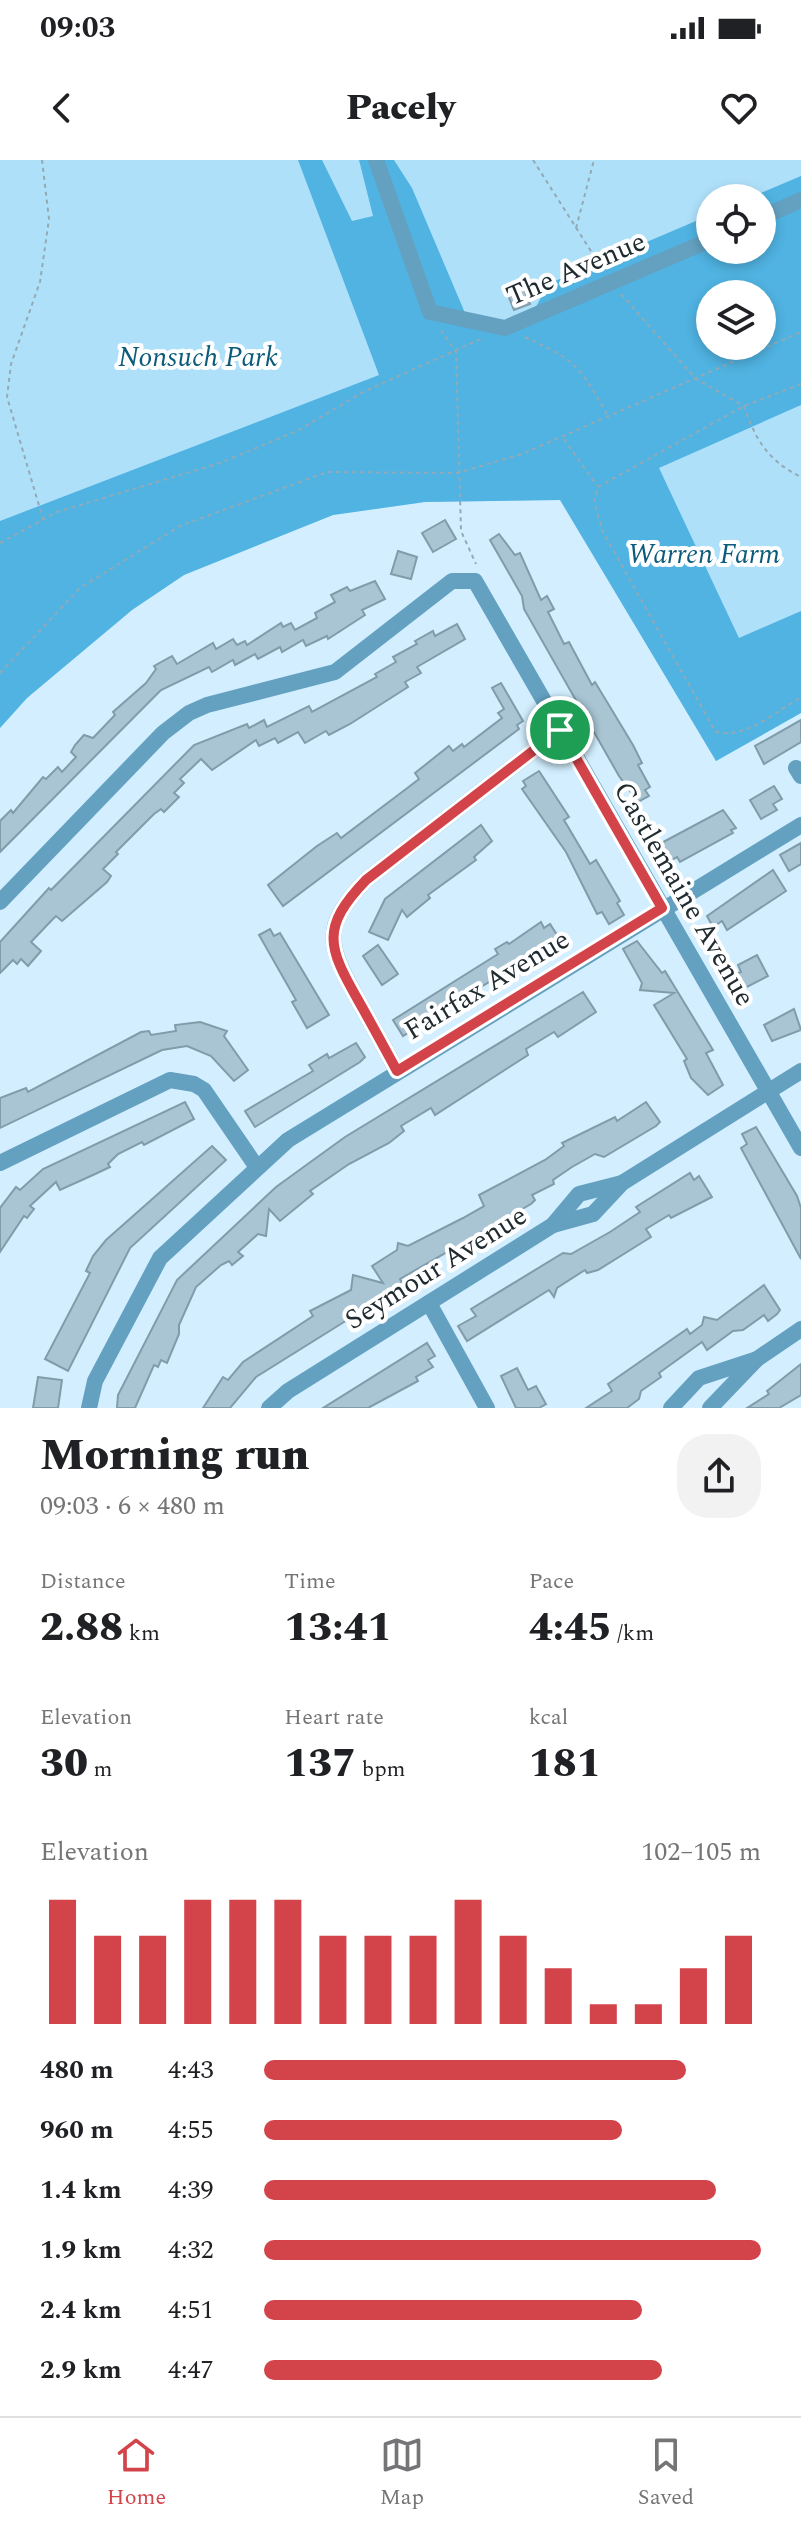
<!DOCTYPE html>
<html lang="en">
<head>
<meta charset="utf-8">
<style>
	body { margin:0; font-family:Spectral,serif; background:#f2f2f2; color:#202124; height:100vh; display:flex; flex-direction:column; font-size:30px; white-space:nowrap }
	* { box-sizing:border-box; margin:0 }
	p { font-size:26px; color:#757577 }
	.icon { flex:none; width:44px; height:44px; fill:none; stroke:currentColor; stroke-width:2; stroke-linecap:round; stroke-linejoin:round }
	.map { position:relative; height:1248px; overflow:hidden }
	.panel { display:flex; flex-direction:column; background:#fff; flex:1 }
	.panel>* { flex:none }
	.controls { position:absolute; left:696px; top:24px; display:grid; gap:16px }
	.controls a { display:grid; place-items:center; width:80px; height:80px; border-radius:50%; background:#fff; box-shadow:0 4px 12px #0003; font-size:40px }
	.pin { position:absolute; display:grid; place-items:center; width:68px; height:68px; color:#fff; margin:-34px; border:4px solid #fff; border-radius:50%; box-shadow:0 2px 8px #0007 }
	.round { display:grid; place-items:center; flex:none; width:84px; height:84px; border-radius:32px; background:#f2f2f2 }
	.overview { display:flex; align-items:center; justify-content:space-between; height:136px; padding:0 40px }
	h1 { font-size:44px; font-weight:800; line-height:60px }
	.stats { display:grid; grid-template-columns:repeat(3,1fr); gap:12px; height:136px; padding:8px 40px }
	.stats div { display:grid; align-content:center }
	.stats b { font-size:40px; font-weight:800 }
	.stats small { font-size:22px; font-weight:400 }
	.stats p { font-size:22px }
	.chart { height:224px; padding:16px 40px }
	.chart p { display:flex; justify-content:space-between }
	.chart svg { width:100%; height:144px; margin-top:8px; stroke:#d3434a; stroke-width:6 }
	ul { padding:0 40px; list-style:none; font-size:26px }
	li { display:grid; grid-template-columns:128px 96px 1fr; align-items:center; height:60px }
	li i { height:20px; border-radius:10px; background:#d3434a }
	.status { display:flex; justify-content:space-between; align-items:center; height:56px; padding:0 40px; background:#fff; direction:ltr }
	.status svg { height:22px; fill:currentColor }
	header { display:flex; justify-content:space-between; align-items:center; height:104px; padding:0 40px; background:#fff; font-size:36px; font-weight:800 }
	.tab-bar { display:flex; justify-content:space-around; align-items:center; height:112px; border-top:2px solid #e0e0e0; background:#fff; font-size:22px; color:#757577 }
	.tab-bar a { display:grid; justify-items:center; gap:4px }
	.tab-bar .active { color:#d3434a }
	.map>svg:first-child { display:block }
</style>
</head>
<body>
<div class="status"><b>09:03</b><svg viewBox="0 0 49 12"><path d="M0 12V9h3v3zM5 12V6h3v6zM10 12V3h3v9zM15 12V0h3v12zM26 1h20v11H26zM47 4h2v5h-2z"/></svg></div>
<header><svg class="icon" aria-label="back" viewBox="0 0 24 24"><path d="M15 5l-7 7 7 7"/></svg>Pacely<svg class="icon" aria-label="heart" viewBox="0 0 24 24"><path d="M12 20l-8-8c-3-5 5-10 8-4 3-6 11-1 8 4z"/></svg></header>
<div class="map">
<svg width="801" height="1248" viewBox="0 0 801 1248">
	<rect width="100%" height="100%" fill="#d3efff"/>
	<path fill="#afe0fa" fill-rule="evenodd" d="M 0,0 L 801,0 L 801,553 L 716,601 L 560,340 L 425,342 L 333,355 L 184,415 L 132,450 L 27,538 L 0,568 ZM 710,38 L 762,38 L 762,90 L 710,90 ZM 710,134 L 762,134 L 762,186 L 710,186 Z"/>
	<path fill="#50b3e2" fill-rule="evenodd" d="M 298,0 L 322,0 L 352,61 L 373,56 L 359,0 L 394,0 L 412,28 L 468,160 L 527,164 L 548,124 L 710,55 L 710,90 L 762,90 L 762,38 L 749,38 L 801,16 L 801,245 L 659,308 L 739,478 L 801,451 L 801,553 L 716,601 L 560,340 L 425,342 L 333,355 L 184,415 L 132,450 L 27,538 L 0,568 L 0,361 L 379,215 ZM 710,134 L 762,134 L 762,186 L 710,186 Z"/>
	<g fill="#a9c5d4" stroke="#819ba9" stroke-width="2">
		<path d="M 522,124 L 530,144 L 514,150 L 506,130 Z"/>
		<path d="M 445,360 L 456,379 L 433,392 L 422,373 Z"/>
		<path d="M 499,374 L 515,395 L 520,393 L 541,440 L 547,436 L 554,449 L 548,452 L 564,484 L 569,482 L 592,525 L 595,522 L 633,585 L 642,603 L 638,605 L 650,627 L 645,630 L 649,636 L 638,642 L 619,616 L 524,449 L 522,436 L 490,380 Z"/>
		<path d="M 398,391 L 417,397 L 411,419 L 391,414 Z"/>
		<path d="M 375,421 L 385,439 L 362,450 L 365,455 L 328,479 L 327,476 L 306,486 L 303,480 L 282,492 L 280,487 L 258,499 L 255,494 L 235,505 L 233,500 L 212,512 L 209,507 L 161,530 L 0,692 L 0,661 L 11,650 L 13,653 L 43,617 L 46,619 L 58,607 L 62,612 L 76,597 L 71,592 L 75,585 L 84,575 L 93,578 L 115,555 L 113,552 L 146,523 L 156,509 L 154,506 L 172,496 L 177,504 L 213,483 L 216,489 L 233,479 L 237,485 L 245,481 L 247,485 L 281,463 L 283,467 L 291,463 L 295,470 L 317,458 L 315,453 L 335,442 L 331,435 L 347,427 L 350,431 Z"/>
		<path d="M 457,464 L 465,479 L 417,507 L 421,513 L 405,522 L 408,527 L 350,564 L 329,575 L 326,571 L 305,583 L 298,572 L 278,583 L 275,578 L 259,586 L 256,580 L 212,610 L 201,599 L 180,619 L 184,623 L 174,633 L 179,637 L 164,652 L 161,649 L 154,654 L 116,692 L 118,694 L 103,709 L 111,716 L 107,722 L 62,761 L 56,756 L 52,760 L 31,782 L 41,791 L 28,806 L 21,799 L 17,804 L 13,800 L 0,813 L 0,782 L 49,728 L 51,730 L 194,585 L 247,564 L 249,568 L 264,560 L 267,567 L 309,546 L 312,552 L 377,517 L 375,514 L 396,502 L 393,497 L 417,484 L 415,481 L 433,471 L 435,476 Z"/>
		<path d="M 501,523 L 523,561 L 517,565 L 519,569 L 283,746 L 268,725 L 317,686 L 337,673 L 341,678 L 406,629 L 419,619 L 415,613 L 449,586 L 453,591 L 462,584 L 464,587 L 502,558 L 498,553 L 504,549 L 492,528 Z"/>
		<path d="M 801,560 L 801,582 L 764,604 L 755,586 Z"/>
		<path d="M 539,611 L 569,657 L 564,660 L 590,704 L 596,700 L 620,741 L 617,743 L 624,755 L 609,764 L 602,752 L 597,754 L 566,692 L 522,629 L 526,626 L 523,621 Z"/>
		<path d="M 774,626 L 782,639 L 773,644 L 777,650 L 761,659 L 750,640 Z"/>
		<path d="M 723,650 L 736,668 L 731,670 L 733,673 L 680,702 L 677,697 L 662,705 L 652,688 Z"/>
		<path d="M 481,665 L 492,681 L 474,697 L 476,700 L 428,735 L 430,738 L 407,757 L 402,750 L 388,780 L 369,772 L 385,739 Z"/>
		<path d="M 801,683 L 801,704 L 789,711 L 780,695 Z"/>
		<path d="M 773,710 L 786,731 L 727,770 L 722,761 L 713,767 L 707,756 Z"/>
		<path d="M 541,762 L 544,768 L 550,764 L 559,778 L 403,876 L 393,860 L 498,794 L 495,789 L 507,782 L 509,784 Z"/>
		<path d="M 270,769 L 274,776 L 280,773 L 329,855 L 307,868 L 292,842 L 296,840 L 259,775 Z"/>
		<path d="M 637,781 L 662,813 L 665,811 L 713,890 L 706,893 L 723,925 L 708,935 L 691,918 L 684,901 L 687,899 L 654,845 L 674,833 L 640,830 L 642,823 L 623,789 Z"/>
		<path d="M 378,785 L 398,814 L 382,825 L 363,796 Z"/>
		<path d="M 757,795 L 768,816 L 745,828 L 738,813 L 741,812 L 738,805 Z"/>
		<path d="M 583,832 L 596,852 L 558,877 L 554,872 L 526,889 L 528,895 L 435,955 L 431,948 L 401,966 L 404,971 L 389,983 L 349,1004 L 310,1031 L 313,1034 L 280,1061 L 269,1049 L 266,1076 L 258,1074 L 238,1092 L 243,1096 L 232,1105 L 229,1101 L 221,1105 L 196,1127 L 179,1165 L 179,1174 L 167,1203 L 161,1200 L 158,1207 L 154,1205 L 135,1248 L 117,1248 L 118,1235 L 177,1120 L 276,1027 L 345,977 Z"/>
		<path d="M 794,849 L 801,870 L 772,881 L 764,865 Z"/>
		<path d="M 200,862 L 227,871 L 224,876 L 248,910 L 234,921 L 211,896 L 187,886 L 162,890 L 0,968 L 0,938 L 26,928 L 28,932 L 141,872 L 149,871 L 151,875 L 176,871 L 175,865 Z"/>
		<path d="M 356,883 L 365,897 L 360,902 L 255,967 L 245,951 L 313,911 L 309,905 L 327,894 L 329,898 Z"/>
		<path d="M 185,942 L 194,959 L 144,985 L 142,982 L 118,994 L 108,1004 L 110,1007 L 93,1015 L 60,1030 L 56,1022 L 30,1046 L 34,1049 L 27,1058 L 24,1056 L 0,1092 L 0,1048 L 16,1027 L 20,1030 L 43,1009 Z"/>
		<path d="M 646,942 L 660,962 L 656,966 L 604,997 L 595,994 L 572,1007 L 553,1020 L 554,1024 L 532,1035 L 535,1040 L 531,1044 L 400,1119 L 402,1122 L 360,1152 L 256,1217 L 230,1248 L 203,1248 L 223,1217 L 228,1220 L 243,1202 L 313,1156 L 310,1151 L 351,1130 L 353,1115 L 383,1123 L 372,1106 L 397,1090 L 398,1083 L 408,1086 L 463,1058 L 484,1046 L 479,1035 L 545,1000 L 564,986 L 562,983 L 615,957 L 617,961 Z"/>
		<path d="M 756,967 L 797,1036 L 801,1048 L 801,1099 L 741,988 L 747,984 L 742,974 Z"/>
		<path d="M 212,986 L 226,1000 L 130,1088 L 68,1211 L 45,1199 L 90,1113 L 86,1111 L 93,1096 L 106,1080 Z"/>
		<path d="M 690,1013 L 694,1020 L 699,1016 L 712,1037 L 671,1058 L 669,1055 L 646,1069 L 651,1077 L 598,1110 L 587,1113 L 585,1110 L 557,1128 L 554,1137 L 549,1130 L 467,1181 L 458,1166 L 476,1156 L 471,1149 L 563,1093 L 571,1094 L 610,1072 L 640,1052 L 636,1047 Z"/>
		<path d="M 764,1125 L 780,1150 L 777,1154 L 768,1161 L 764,1155 L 743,1170 L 733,1171 L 707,1190 L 702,1182 L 659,1213 L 661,1217 L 641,1231 L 639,1239 L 627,1248 L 586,1248 L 612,1231 L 608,1224 L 687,1169 L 690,1174 L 702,1165 L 704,1157 L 717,1160 Z"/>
		<path d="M 427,1183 L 435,1196 L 428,1200 L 433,1207 L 416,1217 L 418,1221 L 368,1248 L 323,1248 Z"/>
		<path d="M 801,1204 L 801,1235 L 779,1248 L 747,1248 L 769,1234 L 767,1231 Z"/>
		<path d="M 517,1208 L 528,1230 L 536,1226 L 546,1244 L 539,1248 L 516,1248 L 501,1216 Z"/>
		<path d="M 38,1217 L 62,1220 L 58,1248 L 33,1248 Z"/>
	</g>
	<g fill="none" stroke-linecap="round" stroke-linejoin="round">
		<g stroke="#93a9b5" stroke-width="2" stroke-dasharray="4 4" stroke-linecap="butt">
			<path d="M 42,0 L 49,59 L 40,122 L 11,204 L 7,237 L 43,359"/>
			<path d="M 533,0 L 603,110"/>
			<path d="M 576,68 L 594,0"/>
			<path d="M 621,134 L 696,219 L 744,246 C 755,279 768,301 801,317"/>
			<path d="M 441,170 L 456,192 L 461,371 L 476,404"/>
			<path d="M 525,177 C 579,202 580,207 609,258"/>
			<path d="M 801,224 L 744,246 L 598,327 L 594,342 L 603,372 L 715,571 C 741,582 779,550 801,537"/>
			<path d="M 564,279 L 597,326"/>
			<path d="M 0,383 L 57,352 L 220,303 L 299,270 L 363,232 L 483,178"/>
			<path d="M 0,513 L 80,428 L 180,366 L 327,312 L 457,313 L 522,294 L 801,172"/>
		</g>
		<g stroke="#64a1c0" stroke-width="16">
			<path d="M 376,0 L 430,152 L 505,168 L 710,80"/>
			<path d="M 762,57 L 801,40"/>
			<path d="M 796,608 L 801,616"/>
			<path d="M 0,742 L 163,573 L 189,553 L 207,545 L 335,512 L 452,421 L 475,421 L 801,988"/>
			<path d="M 397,911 C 384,887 371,863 358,840 C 328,786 320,768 366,720 L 560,570"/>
			<path d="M 0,1003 L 170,920 L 194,924 L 204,930 L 256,1006"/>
			<path d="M 553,1065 L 593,1054 L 622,1023 L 801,911"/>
			<path d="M 429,1143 L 487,1248"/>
			<path d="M 757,1199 L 801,1169"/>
			<path d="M 89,1248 L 95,1221 L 160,1098 L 288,980 L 801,665"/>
			<path d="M 269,1248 L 288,1231 L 553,1065 L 579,1034 L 622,1023"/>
			<path d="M 671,1248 L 699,1218 L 757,1199 L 710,1248"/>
		</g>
	</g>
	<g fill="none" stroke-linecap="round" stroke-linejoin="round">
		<g stroke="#fff" stroke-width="16">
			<path id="route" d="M 560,570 L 662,748 L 397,911 C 384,887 371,863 358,840 C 328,787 320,768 366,720 Z"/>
		</g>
		<use href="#route" stroke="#d3434a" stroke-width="10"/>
	</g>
	<g text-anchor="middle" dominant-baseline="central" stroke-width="8" stroke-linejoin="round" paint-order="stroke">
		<g font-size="28" fill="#202b30" stroke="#fff">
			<text transform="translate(576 109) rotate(-23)">The Avenue</text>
			<text transform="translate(684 734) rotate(60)">Castlemaine Avenue</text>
			<text transform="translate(487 825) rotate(-31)">Fairfax Avenue</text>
			<text transform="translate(436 1108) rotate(-32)">Seymour Avenue</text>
		</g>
		<g font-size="28" font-style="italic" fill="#0c5b7b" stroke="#fff">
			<text x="198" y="197">Nonsuch Park</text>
			<text x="704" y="394">Warren Farm</text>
		</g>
	</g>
</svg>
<div class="controls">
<a><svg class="icon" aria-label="locate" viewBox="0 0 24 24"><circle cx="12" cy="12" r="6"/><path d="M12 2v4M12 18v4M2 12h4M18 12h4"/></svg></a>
<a><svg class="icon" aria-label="layers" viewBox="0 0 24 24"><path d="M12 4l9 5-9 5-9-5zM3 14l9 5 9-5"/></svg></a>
</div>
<div class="pin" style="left:560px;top:570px;background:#1e9e55"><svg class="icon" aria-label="arrive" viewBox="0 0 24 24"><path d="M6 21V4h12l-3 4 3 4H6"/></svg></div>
</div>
<section class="panel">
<div class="overview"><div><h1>Morning run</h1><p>09:03 · 6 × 480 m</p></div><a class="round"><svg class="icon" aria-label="share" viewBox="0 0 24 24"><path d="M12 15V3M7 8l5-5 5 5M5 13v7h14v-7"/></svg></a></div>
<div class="stats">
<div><p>Distance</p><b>2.88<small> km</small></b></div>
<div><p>Time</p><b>13:41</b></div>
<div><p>Pace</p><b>4:45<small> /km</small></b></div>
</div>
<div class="stats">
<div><p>Elevation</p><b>30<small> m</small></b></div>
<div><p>Heart rate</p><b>137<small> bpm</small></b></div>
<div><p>kcal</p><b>181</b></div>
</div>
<div class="chart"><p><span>Elevation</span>102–105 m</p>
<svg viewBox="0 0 160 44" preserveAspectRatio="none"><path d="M5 44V6M15 44V17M25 44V17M35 44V6M45 44V6M55 44V6M65 44V17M75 44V17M85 44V17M95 44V6M105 44V17M115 44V27M125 44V38M135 44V38M145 44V27M155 44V17"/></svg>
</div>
<ul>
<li><b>480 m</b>4:43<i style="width:85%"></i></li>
<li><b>960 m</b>4:55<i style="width:72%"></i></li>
<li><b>1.4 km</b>4:39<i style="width:91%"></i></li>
<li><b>1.9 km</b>4:32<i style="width:100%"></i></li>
<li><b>2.4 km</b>4:51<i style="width:76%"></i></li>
<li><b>2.9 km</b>4:47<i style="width:80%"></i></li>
</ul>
</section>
<nav class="tab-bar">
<a class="active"><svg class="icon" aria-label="home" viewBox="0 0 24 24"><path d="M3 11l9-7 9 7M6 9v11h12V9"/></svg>Home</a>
<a><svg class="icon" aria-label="map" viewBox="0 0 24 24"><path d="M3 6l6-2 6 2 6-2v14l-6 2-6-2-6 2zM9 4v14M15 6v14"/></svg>Map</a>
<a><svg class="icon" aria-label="saved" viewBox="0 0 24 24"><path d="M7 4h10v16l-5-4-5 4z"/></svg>Saved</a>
</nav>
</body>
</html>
